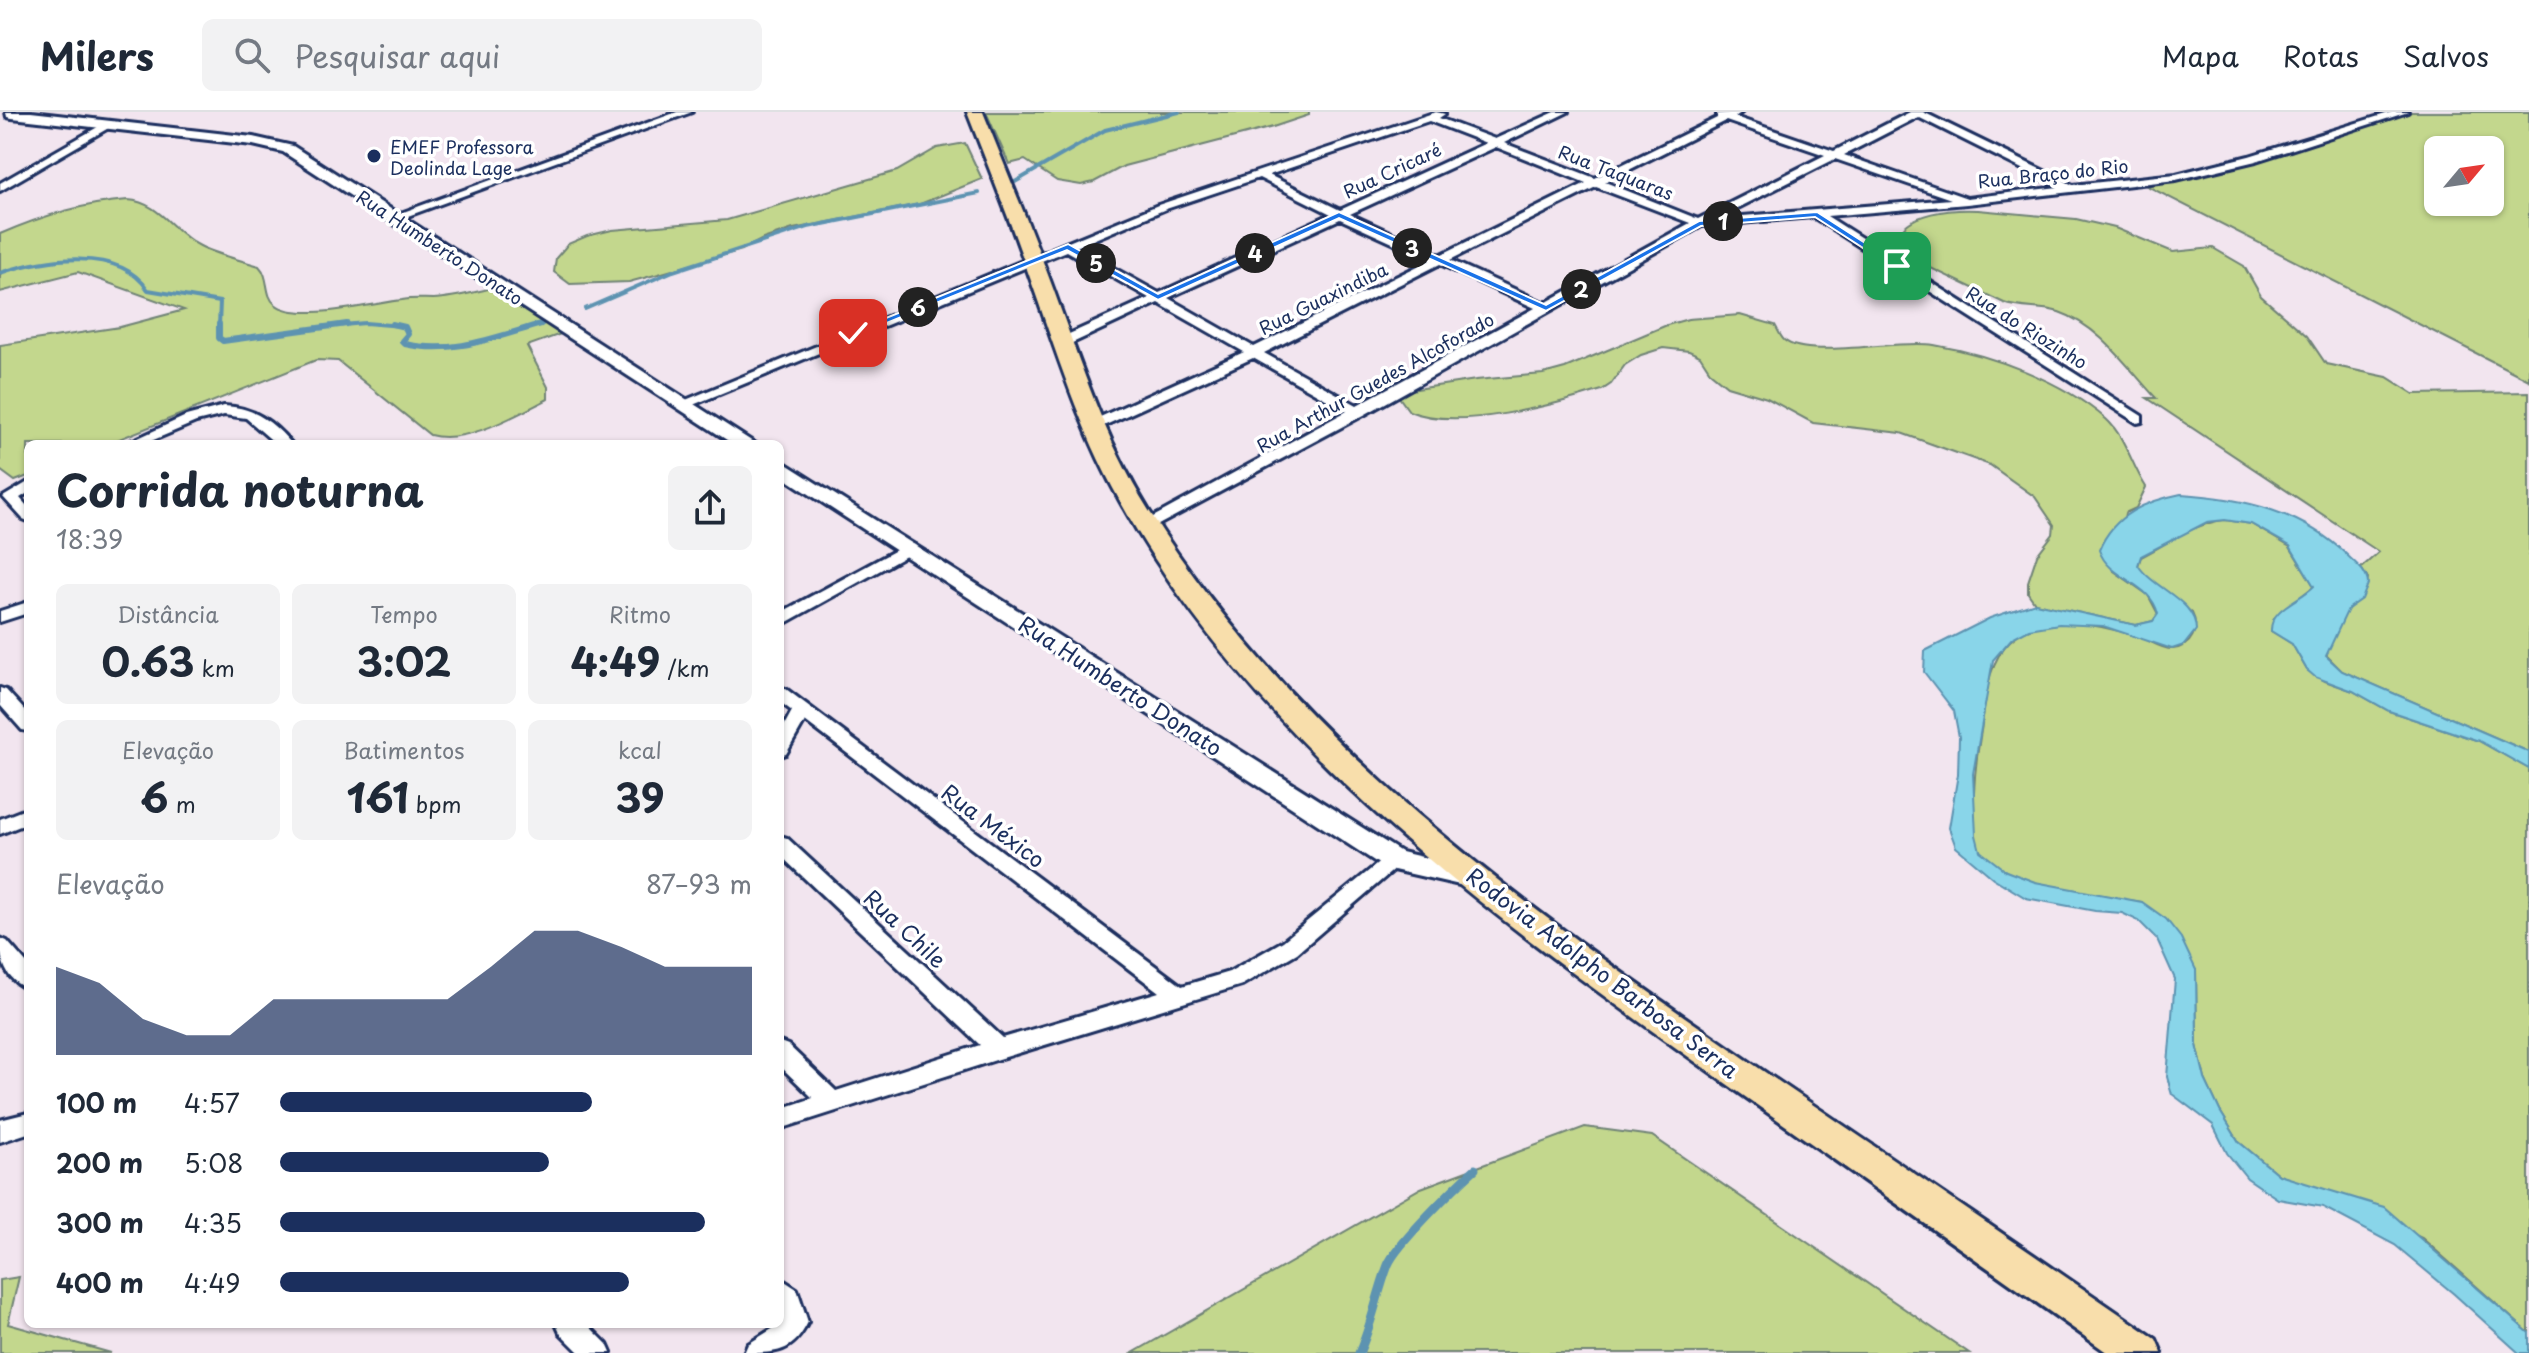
<!DOCTYPE html>
<html lang="pt">
<head>
<meta charset="utf-8">
<style>
	body { margin:0; font-family:"Playpen Sans",sans-serif; background:#f2f2f3; color:#1f2937; height:100vh; display:flex; flex-direction:column; font-size:30px; white-space:nowrap }
	* { box-sizing:border-box; margin:0 }
	p { font-size:26px; color:#747a83 }
	.icon { flex:none; width:44px; height:44px; fill:none; stroke:currentColor; stroke-width:2; stroke-linecap:round; stroke-linejoin:round }
	.map { position:relative; flex:1; overflow:hidden }
	.drawer { position:absolute; left:24px; top:328px; width:760px; height:888px; display:flex; flex-direction:column; background:#fff; border-radius:12px; box-shadow:0 2px 6px #0004 }
	.drawer>* { flex:none }
	.needle { width:52px; rotate:61deg }
	.fabs { position:absolute; left:2424px; top:24px; display:grid; gap:16px }
	.fabs a { display:grid; place-items:center; width:80px; height:80px; border-radius:12px; background:#fff; box-shadow:0 2px 6px #0004; font-size:40px }
	.pin { position:absolute; display:grid; place-items:center; width:68px; height:68px; color:#fff; margin:-34px; border-radius:16px; box-shadow:0 4px 12px #0006 }
	.km { position:absolute; width:40px; height:40px; margin:-20px; border-radius:50%; background:#222; color:#fff; font-size:22px; line-height:40px; text-align:center }
	.round { display:grid; place-items:center; flex:none; width:84px; height:84px; border-radius:12px; background:#f2f2f3 }
	.headline { display:flex; align-items:center; justify-content:space-between; height:136px; padding:0 32px }
	h1 { font-size:44px; font-weight:700; line-height:60px }
	.stats { display:grid; grid-template-columns:repeat(3,1fr); gap:12px; height:136px; padding:8px 32px }
	.stats div { display:grid; align-content:center; border-radius:12px; background:#f2f2f3; text-align:center }
	.stats b { font-size:40px; font-weight:700 }
	.stats small { font-size:22px; font-weight:400 }
	.stats p { font-size:22px }
	.chart { height:224px; padding:16px 32px }
	.chart p { display:flex; justify-content:space-between }
	.chart svg { width:100%; height:144px; margin-top:8px; fill:#1b2f5e; opacity:.7 }
	ul { padding:0 32px; list-style:none; font-size:26px }
	li { display:grid; grid-template-columns:128px 96px 1fr; align-items:center; height:60px }
	li i { height:20px; border-radius:10px; background:#1b2f5e }
	header { display:flex; align-items:center; gap:48px; box-sizing:border-box; height:112px; padding:0 40px; background:#fff; border-bottom:2px solid #e0e1e3 }
	header strong { font-size:38px }
	nav { display:flex; gap:44px; margin-inline-start:auto; font-size:28px }
	.search { width:560px; height:72px; background:#f2f2f3; display:flex; align-items:center; gap:20px; box-sizing:border-box; padding:0 28px; border-radius:12px; color:#747a83; font-size:30px }
	.map>svg:first-child { display:block }
</style>
</head>
<body>
<header>
<strong>Milers</strong>
<div class="search"><svg class="icon" aria-label="search" viewBox="0 0 24 24"><circle cx="10" cy="10" r="6"/><path d="M15 15l6 6"/></svg>Pesquisar aqui</div>
<nav><a>Mapa</a><a>Rotas</a><a>Salvos</a></nav>
</header>
<div class="map">
<svg width="2529" height="1241" viewBox="0 0 2529 1241">
	<rect width="100%" height="100%" fill="#f2e5ef"/>
	<filter id="ink" filterUnits="userSpaceOnUse"><feTurbulence type="fractalNoise" baseFrequency=".0125" numOctaves="2"/><feDisplacementMap in="SourceGraphic" scale="16" xChannelSelector="R" yChannelSelector="G"/><feConvolveMatrix kernelMatrix="1 2 1 2 8 2 1 2 1" color-interpolation-filters="sRGB"/></filter>
	<g filter="url(#ink)">
		<g fill="#c3d78d" stroke="#6f8376" stroke-width="2" fill-rule="evenodd">
			<path d="M 986,0 L 1309,0 L 1309,3 L 1273,15 L 1124,54 L 1094,70 L 1081,73 L 1057,69 L 1025,48 L 1009,52 Z"/>
			<path d="M 2397,0 L 2529,0 L 2529,268 L 2143,72 L 2225,56 L 2277,35 ZM 2438,38 L 2490,38 L 2490,90 L 2438,90 Z"/>
			<path d="M 965,31 L 982,67 L 920,92 L 793,117 L 763,127 L 742,138 L 655,163 L 629,170 L 570,172 L 554,160 L 556,146 L 568,132 L 587,124 L 612,118 L 727,108 L 897,59 L 937,36 Z"/>
			<path d="M 128,88 C 159,90 173,120 200,134 C 218,143 240,148 259,154 C 270,165 264,183 275,192 C 297,211 374,191 402,188 C 412,186 422,187 433,187 C 453,186 474,180 493,176 L 561,222 L 527,234 L 548,275 L 548,287 C 516,303 466,333 430,323 L 338,249 L 316,248 L 107,332 L 28,332 L 28,364 L 15,369 L 0,358 L 0,233 L 120,215 L 184,198 L 78,160 L 0,180 L 0,122 C 39,105 86,91 128,88 Z"/>
			<path d="M 1978,98 L 2076,107 L 2115,116 L 2173,140 L 2213,136 L 2244,154 L 2261,184 L 2307,224 L 2326,252 L 2387,265 L 2414,282 L 2529,280 L 2529,640 L 2342,559 L 2326,543 C 2331,528 2338,509 2348,497 C 2358,485 2366,484 2368,467 L 2361,456 L 2379,440 L 2147,286 L 2156,286 C 2127,255 2100,214 2059,200 C 2041,194 2022,198 2004,191 L 1918,150 L 1897,127 C 1905,99 1954,97 1978,98 Z"/>
			<path d="M 1740,203 L 1775,213 C 1778,218 1780,224 1784,228 C 1807,248 1898,227 1934,233 C 1992,243 2061,268 2106,307 C 2125,324 2132,354 2146,375 L 2136,396 L 2125,401 L 2114,459 L 2148,483 L 2158,502 L 2153,509 L 2136,513 L 2035,491 L 2028,481 L 2028,470 L 2037,443 L 2053,422 L 2054,413 L 2035,385 L 1990,353 L 1901,321 L 1813,311 L 1767,286 L 1727,274 L 1711,261 L 1700,244 L 1689,239 L 1663,236 L 1641,243 L 1625,253 L 1611,272 L 1602,278 C 1555,293 1456,319 1409,299 L 1399,285 L 1410,278 L 1476,268 L 1543,262 L 1565,256 L 1667,213 L 1688,207 Z"/>
			<path d="M 2225,408 L 2251,412 L 2290,435 L 2314,474 L 2274,506 L 2271,519 L 2292,532 L 2307,558 L 2325,569 L 2353,579 L 2389,599 L 2479,629 L 2529,657 L 2529,1221 L 2422,1126 L 2310,1074 L 2279,1063 L 2239,1030 L 2220,999 L 2205,967 L 2197,933 L 2196,858 L 2142,790 C 2098,782 2009,776 1981,740 C 1967,721 1976,648 1980,625 C 1986,592 1985,553 2010,529 C 2041,499 2103,513 2139,525 C 2150,528 2162,538 2173,537 C 2192,535 2200,516 2192,501 L 2145,464 L 2138,454 L 2141,445 C 2169,431 2194,411 2225,408 Z"/>
			<path d="M 1585,1015 L 1652,1024 L 1969,1241 L 1133,1241 L 1421,1076 Z"/>
			<path d="M 19,1165 L 8,1212 L 111,1241 L 0,1241 L 0,1168 Z"/>
		</g>
		<path fill="#89d5e9" stroke="#5d93b1" stroke-width="2" d="M 2181,382 C 2243,386 2301,399 2347,443 C 2355,451 2367,459 2368,472 L 2362,487 L 2348,497 L 2326,544 L 2342,559 L 2529,640 L 2529,657 L 2479,629 L 2389,599 L 2353,579 L 2315,565 L 2307,558 L 2292,532 L 2271,519 C 2270,496 2301,488 2314,474 L 2290,434 L 2251,412 L 2225,408 L 2207,410 L 2141,444 L 2138,453 C 2153,477 2196,488 2196,518 L 2184,533 L 2172,537 L 2103,514 L 2059,512 L 2029,517 L 2012,526 L 1993,548 L 1973,662 L 1976,723 L 1980,739 L 2006,759 L 2035,770 L 2142,790 L 2166,807 L 2181,826 L 2196,858 L 2197,933 L 2205,967 L 2220,999 L 2239,1030 L 2279,1063 L 2384,1095 L 2529,1221 L 2529,1241 L 2519,1241 L 2454,1182 L 2395,1133 L 2323,1095 L 2278,1087 L 2247,1066 L 2227,1041 L 2213,1013 L 2172,982 L 2167,965 L 2175,867 L 2157,827 L 2139,809 L 2122,801 L 2095,799 L 2026,786 L 1993,766 L 1956,735 L 1949,716 L 1958,662 L 1959,625 L 1954,599 L 1924,560 L 1925,539 L 1990,506 L 2035,491 L 2136,513 L 2153,509 L 2158,502 C 2151,470 2109,468 2099,438 C 2114,402 2146,389 2181,382 Z"/>
		<g fill="none" stroke-linecap="round" stroke-linejoin="round">
			<g stroke="#5d93b1" stroke-width="4">
				<path d="M 1015,70 L 1105,18 L 1179,0"/>
				<path d="M 0,161 C 43,147 119,133 148,178 L 220,190 L 219,214"/>
				<path d="M 585,197 L 673,159 L 808,115 L 979,81"/>
				<path d="M 332,214 L 365,211 L 402,214"/>
				<path d="M 534,214 L 542,212"/>
			</g>
			<g stroke="#5d93b1" stroke-width="6">
				<path d="M 219,212 L 219,226 L 223,229 L 347,212"/>
				<path d="M 392,212 L 405,215 L 408,222 L 402,229 L 405,232 C 453,243 495,225 541,212"/>
			</g>
			<path stroke="#5d93b1" stroke-width="9" d="M 1359,1241 C 1372,1212 1377,1182 1388,1153 C 1396,1133 1457,1073 1475,1057"/>
			<g stroke="#1b2f5e" stroke-width="6">
				<g id="minor">
					<path d="M 677,0 L 692,0 L 397,108 L 387,106 Z"/>
					<path d="M 1436,0 L 1445,2 L 1439,6 L 1495,27 L 1555,0 L 1568,0 L 1504,31 L 1595,66 L 1717,6 L 1717,2 L 1742,0 L 1735,5 L 1834,39 L 1910,0 L 1923,0 L 2073,73 L 2176,62 L 2249,44 L 2392,0 L 2408,0 L 2256,49 L 2176,68 L 1967,92 L 1827,104 L 2142,304 L 2142,310 L 2137,311 L 1813,105 L 1702,114 L 1364,303 L 1147,419 L 1142,417 L 1139,414 L 1142,411 L 1347,299 L 1253,246 L 1099,316 L 1089,316 L 1089,310 L 1244,240 L 1158,191 L 1068,233 L 1058,233 L 1058,227 L 1149,186 L 1066,139 L 688,295 L 678,295 L 676,292 L 1158,93 ZM 1918,5 L 2058,75 L 1967,86 L 1844,43 ZM 1429,9 L 1486,31 L 1340,98 L 1269,63 ZM 1726,9 L 1825,43 L 1698,107 L 1605,70 ZM 1496,35 L 1586,71 L 1440,143 L 1350,102 ZM 1835,47 L 1951,87 L 1718,106 ZM 1259,66 L 1331,102 L 1159,181 L 1076,135 L 1166,97 ZM 1596,75 L 1690,111 L 1545,191 L 1450,148 ZM 1340,107 L 1430,148 L 1254,235 L 1168,186 ZM 1440,152 L 1535,196 L 1357,293 L 1264,241 Z"/>
					<path d="M 103,12 L 112,14 L 0,79 L 0,71 Z"/>
					<path d="M 224,294 C 254,295 273,310 292,332 L 276,332 L 246,306 L 224,303 L 196,310 L 144,332 L 125,332 L 186,304 Z"/>
					<path d="M 28,370 L 28,381 L 20,386 L 28,395 L 28,409 L 23,407 L 3,385 Z"/>
					<path d="M 909,431 L 915,433 L 917,436 L 915,439 L 780,514 L 780,501 Z"/>
					<path d="M 28,490 L 28,501 L 0,510 L 0,499 Z"/>
					<path d="M 780,575 L 786,577 L 1182,874 L 1229,860 L 1283,829 L 1387,744 L 1401,744 L 1404,749 L 1297,841 L 1242,873 L 999,947 L 780,1017 L 780,997 L 813,986 L 780,954 L 780,930 L 788,933 L 836,979 L 980,933 L 780,743 L 780,724 L 787,726 L 1003,926 L 1159,880 L 805,609 L 786,642 L 780,644 L 780,621 L 792,599 L 780,590 Z"/>
					<path d="M 0,576 L 6,578 L 28,602 L 28,619 L 22,618 L 0,593 Z"/>
					<path d="M 28,696 L 28,711 L 0,722 L 0,707 Z"/>
					<path d="M 0,826 L 7,829 L 28,853 L 28,877 C 5,869 0,847 0,826 Z"/>
					<path d="M 28,1001 L 28,1021 L 0,1030 L 0,1008 Z"/>
					<path d="M 780,1166 L 797,1177 L 808,1210 C 793,1241 777,1241 744,1241 L 748,1232 L 780,1212 Z"/>
					<path d="M 556,1212 L 587,1212 L 607,1232 L 611,1241 L 580,1241 L 560,1221 Z"/>
				</g>
			</g>
			<g stroke="#1b2f5e" stroke-width="6">
				<g id="secondary">
					<path d="M 6,0 L 31,0 L 253,25 L 293,34 L 756,332 L 733,332 L 283,40 L 253,33 L 12,6 L 7,5 Z"/>
					<path d="M 780,348 L 1401,740 L 1482,759 L 1486,766 L 1482,773 L 1473,776 L 1385,756 L 780,363 Z"/>
				</g>
			</g>
			<g stroke="#1b2f5e" stroke-width="6">
				<path id="primary" d="M 967,0 L 983,0 C 1007,60 1032,119 1054,179 C 1081,253 1106,330 1148,397 C 1297,634 1523,794 1750,950 C 1886,1042 2021,1134 2156,1227 L 2162,1241 L 2108,1241 C 1980,1150 1852,1060 1724,970 C 1497,809 1257,637 1120,389 C 1080,318 1056,239 1029,163 C 1010,108 988,54 967,0 Z"/>
			</g>
			<use href="#minor" fill="#fff" fill-rule="evenodd"/>
			<use href="#secondary" fill="#fff" fill-rule="evenodd"/>
			<use href="#primary" fill="#f8deab" fill-rule="evenodd"/>
		</g>
	</g>
	<path fill="#1a73e8" stroke="#fff" stroke-width="2" d="M 1339,100 L 1546,193 L 1699,109 L 1817,100 L 1901,154 L 1894,156 L 1815,105 L 1701,114 L 1546,199 L 1339,106 L 1158,188 L 1067,138 L 857,223 L 849,221 L 1068,132 L 1158,182 Z"/>
	<circle fill="#1b2f5e" stroke="#fff" stroke-width="3" cx="374" cy="44" r="8"/>
	<g text-anchor="middle" dominant-baseline="central" stroke-width="7" stroke-linejoin="round" paint-order="stroke">
		<g font-size="18" fill="#1b2f5e" stroke="#fff" text-anchor="start">
			<text x="390" y="34">EMEF Professora<tspan x="390" dy="21">Deolinda Lage</tspan></text>
		</g>
		<g font-size="18" fill="#1b2f5e" stroke="#fff">
			<text transform="translate(1392 58) rotate(-25)">Rua Cricaré</text>
			<text transform="translate(1616 60) rotate(21)">Rua Taquaras</text>
			<text transform="translate(2053 61) rotate(-6)">Rua Braço do Rio</text>
			<text transform="translate(440 135) rotate(33)">Rua Humberto Donato</text>
			<text transform="translate(1323 186) rotate(-26)">Rua Guaxindiba</text>
			<text transform="translate(2027 215) rotate(32)">Rua do Riozinho</text>
			<text transform="translate(1375 270) rotate(-29)">Rua Arthur Guedes Alcoforado</text>
		</g>
		<g font-size="22" fill="#1b2f5e" stroke="#fff">
			<text transform="translate(1121 573) rotate(33)">Rua Humberto Donato</text>
			<text transform="translate(994 713) rotate(37)">Rua México</text>
			<text transform="translate(906 816) rotate(43)">Rua Chile</text>
			<text transform="translate(1603 860) rotate(37)">Rodovia Adolpho Barbosa Serra</text>
		</g>
	</g>
</svg>
<div class="fabs">
<a><svg class="needle" viewBox="-14 -14 28 28"><path d="M0-13l5 13h-10z" fill="#e53935"/><path d="M0 13l5-13h-10z" fill="#747a83"/></svg></a>
</div>
<div class="pin" style="left:1897px;top:154px;background:#1e9e55"><svg class="icon" aria-label="arrive" viewBox="0 0 24 24"><path d="M6 21V4h12l-3 4 3 4H6"/></svg></div>
<div class="pin" style="left:853px;top:221px;background:#d93025"><svg class="icon" aria-label="check" viewBox="0 0 24 24"><path d="M5 12l5 5 9-10"/></svg></div>
<b class="km" style="left:1723px;top:109px">1</b>
<b class="km" style="left:1581px;top:177px">2</b>
<b class="km" style="left:1412px;top:136px">3</b>
<b class="km" style="left:1255px;top:141px">4</b>
<b class="km" style="left:1096px;top:151px">5</b>
<b class="km" style="left:918px;top:195px">6</b>
<section class="drawer">
<div class="headline"><div><h1>Corrida noturna</h1><p>18:39</p></div><a class="round"><svg class="icon" aria-label="share" viewBox="0 0 24 24"><path d="M12 15V3M7 8l5-5 5 5M5 13v7h14v-7"/></svg></a></div>
<div class="stats">
<div><p>Distância</p><b>0.63<small> km</small></b></div>
<div><p>Tempo</p><b>3:02</b></div>
<div><p>Ritmo</p><b>4:49<small> /km</small></b></div>
</div>
<div class="stats">
<div><p>Elevação</p><b>6<small> m</small></b></div>
<div><p>Batimentos</p><b>161<small> bpm</small></b></div>
<div><p>kcal</p><b>39</b></div>
</div>
<div class="chart"><p><span>Elevação</span>87–93 m</p>
<svg viewBox="0 0 160 44" preserveAspectRatio="none"><path d="M0 44V17L10 22L20 33L30 38L40 38L50 27L60 27L70 27L80 27L90 27L100 17L110 6L120 6L130 11L140 17L150 17L160 17V44z"/></svg>
</div>
<ul>
<li><b>100 m</b>4:57<i style="width:66%"></i></li>
<li><b>200 m</b>5:08<i style="width:57%"></i></li>
<li><b>300 m</b>4:35<i style="width:90%"></i></li>
<li><b>400 m</b>4:49<i style="width:74%"></i></li>
</ul>
</section>
</div>
</body>
</html>
